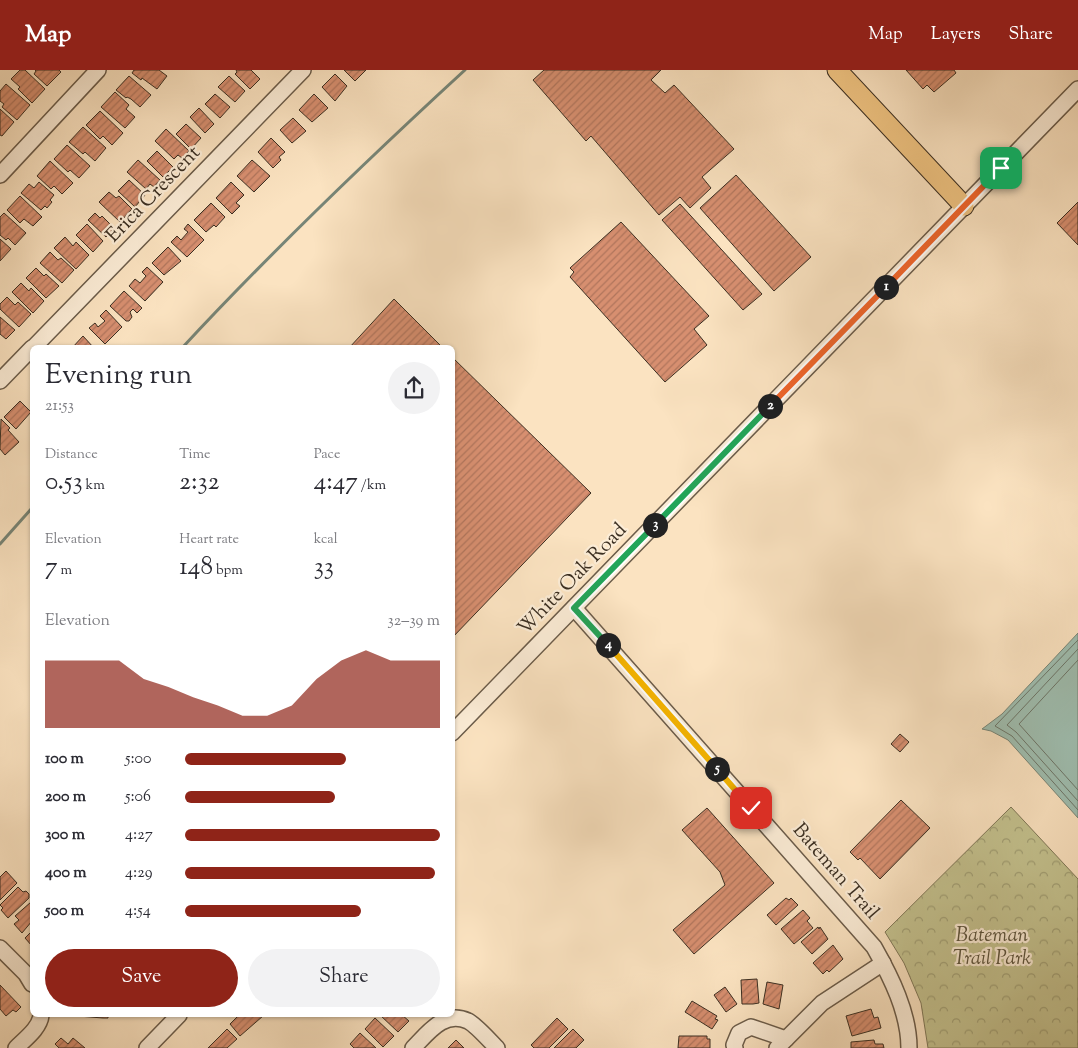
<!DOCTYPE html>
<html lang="en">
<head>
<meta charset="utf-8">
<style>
	body { margin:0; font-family:"Sorts Mill Goudy",serif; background:#f2f2f3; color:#2b2b33; height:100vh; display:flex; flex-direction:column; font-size:19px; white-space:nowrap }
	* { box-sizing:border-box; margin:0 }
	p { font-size:16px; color:#7c7c81 }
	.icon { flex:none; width:28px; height:28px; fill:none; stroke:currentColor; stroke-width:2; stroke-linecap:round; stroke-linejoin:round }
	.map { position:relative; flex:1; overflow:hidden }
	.details { position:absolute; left:30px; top:275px; width:425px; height:672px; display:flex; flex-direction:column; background:#fff; border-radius:8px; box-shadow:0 1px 4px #0004 }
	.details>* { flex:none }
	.pin { position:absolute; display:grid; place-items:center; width:42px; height:42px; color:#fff; margin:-21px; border-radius:10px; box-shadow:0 2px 8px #0006 }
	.km { position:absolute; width:25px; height:25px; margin:-12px; border-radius:50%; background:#222; color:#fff; font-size:14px; line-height:25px; text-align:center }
	.round { display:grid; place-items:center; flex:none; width:52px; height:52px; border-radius:26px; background:#f2f2f3 }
	.summary { display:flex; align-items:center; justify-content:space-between; height:85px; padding:0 15px }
	h1 { font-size:28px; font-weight:600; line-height:38px }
	.stats { display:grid; grid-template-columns:repeat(3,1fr); gap:8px; height:85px; padding:5px 15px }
	.stats div { display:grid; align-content:center }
	.stats b { font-size:25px; font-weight:600 }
	.stats small { font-size:14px; font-weight:400 }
	.stats p { font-size:14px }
	.chart { height:140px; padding:10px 15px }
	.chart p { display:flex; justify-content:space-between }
	.chart svg { width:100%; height:90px; margin-top:5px; fill:#8f2418; opacity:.7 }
	.cta { display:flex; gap:10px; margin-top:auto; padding:10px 15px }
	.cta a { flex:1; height:58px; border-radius:30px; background:#8f2418; color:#fff; font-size:20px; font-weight:600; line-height:58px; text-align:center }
	.cta a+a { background:#f2f2f3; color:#2b2b33 }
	ul { padding:0 15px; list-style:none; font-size:16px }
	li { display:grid; grid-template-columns:80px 60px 1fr; align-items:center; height:38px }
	li i { height:12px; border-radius:6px; background:#8f2418 }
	header { display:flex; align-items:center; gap:30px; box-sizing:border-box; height:70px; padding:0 25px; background:#8f2418; color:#fff }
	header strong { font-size:24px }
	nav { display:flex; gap:28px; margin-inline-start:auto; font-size:18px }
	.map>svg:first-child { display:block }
</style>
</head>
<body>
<header>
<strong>Map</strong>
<nav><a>Map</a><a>Layers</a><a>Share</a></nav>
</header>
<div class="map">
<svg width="1078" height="978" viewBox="0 0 1078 978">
	<defs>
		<pattern id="park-crowns" width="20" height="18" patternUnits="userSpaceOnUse" patternTransform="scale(1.25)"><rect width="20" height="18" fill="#c4c28f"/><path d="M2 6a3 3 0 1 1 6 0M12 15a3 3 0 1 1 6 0" fill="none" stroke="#a09e74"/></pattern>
		<pattern id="building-hatch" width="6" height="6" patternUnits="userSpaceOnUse" patternTransform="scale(1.25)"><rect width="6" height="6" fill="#d78f70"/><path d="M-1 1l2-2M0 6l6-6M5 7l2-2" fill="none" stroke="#b0755c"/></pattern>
	</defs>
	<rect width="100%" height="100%" fill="#fbe3c1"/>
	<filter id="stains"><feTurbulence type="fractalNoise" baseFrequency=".004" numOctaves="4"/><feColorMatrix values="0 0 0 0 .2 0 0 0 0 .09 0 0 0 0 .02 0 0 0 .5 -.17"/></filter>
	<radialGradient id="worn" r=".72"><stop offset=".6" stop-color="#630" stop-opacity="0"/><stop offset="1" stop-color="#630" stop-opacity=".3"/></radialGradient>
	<path fill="url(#park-crowns)" stroke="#807858" d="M 1011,737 L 1078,809 L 1078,978 L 928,978 L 921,933 L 904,893 L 885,862 Z"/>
	<path fill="#9fbeb0" stroke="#778577" d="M 1078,563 L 1078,748 L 1008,670 L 991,661 L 982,659 L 1002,644 Z"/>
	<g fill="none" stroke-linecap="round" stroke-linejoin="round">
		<g stroke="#6d7669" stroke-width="1">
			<path d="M 1078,570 L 995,656 L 1012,666 L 1078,740"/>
			<path d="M 1078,579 L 1007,655 L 1016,662 L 1078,731"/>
			<path d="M 1078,590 L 1019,654 L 1078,720"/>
		</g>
		<g stroke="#778577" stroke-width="3">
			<path d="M 182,278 C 272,181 367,90 465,0"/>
			<path d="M 0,474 L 32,438"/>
		</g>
	</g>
	<g fill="url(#building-hatch)" stroke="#3b2f22">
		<path d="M 20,0 L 25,0 L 45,19 L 32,33 L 18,19 L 20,17 L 11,9 Z"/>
		<path d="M 35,0 L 59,0 L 61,2 L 47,16 L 34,4 L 36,1 Z"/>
		<path d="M 134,0 L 159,0 L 167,6 L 157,19 L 142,8 L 141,10 L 132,3 Z"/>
		<path d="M 236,0 L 251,0 L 260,9 L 250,19 L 235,4 L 237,2 Z"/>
		<path d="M 344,0 L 366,0 L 355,11 Z"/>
		<path d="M 544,0 L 661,0 L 651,10 L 665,23 L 674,15 L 734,79 L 702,107 L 711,118 L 690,138 L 680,127 L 659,145 L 591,66 L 586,71 L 533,10 Z"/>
		<path d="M 906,0 L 954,0 L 956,3 L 934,22 L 927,15 L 923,19 Z"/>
		<path d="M 335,4 L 347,16 L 335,31 L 322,17 Z"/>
		<path d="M 129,6 L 151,25 L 140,37 L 131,29 L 127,27 L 126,28 L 116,20 Z"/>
		<path d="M 229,6 L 245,21 L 235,32 L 218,17 Z"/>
		<path d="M 6,14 L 30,35 L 17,50 L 2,37 L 4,34 L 0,31 L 0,21 Z"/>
		<path d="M 115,22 L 129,35 L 126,39 L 135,47 L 125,58 L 101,37 Z"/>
		<path d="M 215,24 L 230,37 L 220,48 L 205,34 Z"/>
		<path d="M 314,24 L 328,38 L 312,52 L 299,40 Z"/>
		<path d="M 199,38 L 214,54 L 205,63 L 190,47 Z"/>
		<path d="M 0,39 L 14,52 L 2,66 L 0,65 Z"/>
		<path d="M 100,41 L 123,63 L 112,75 L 103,66 L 100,69 L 86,55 Z"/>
		<path d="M 293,48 L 306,61 L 292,73 L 280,60 Z"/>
		<path d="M 186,54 L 201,68 L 191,79 L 176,64 Z"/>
		<path d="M 83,57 L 106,78 L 95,91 L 85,82 L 83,84 L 69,72 Z"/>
		<path d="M 166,59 L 189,81 L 182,88 L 178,85 L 174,89 L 155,71 Z"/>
		<path d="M 271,68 L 285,82 L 279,87 L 281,90 L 273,98 L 258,82 Z"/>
		<path d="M 67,75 L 90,96 L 79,108 L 70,100 L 68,102 L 54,89 Z"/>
		<path d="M 157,81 L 173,97 L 163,107 L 147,91 Z"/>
		<path d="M 138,90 L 160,110 L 154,117 L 150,114 L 146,119 L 127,102 Z"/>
		<path d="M 252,90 L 270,106 L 254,122 L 237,106 Z"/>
		<path d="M 50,91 L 73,113 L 62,124 L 54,116 L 51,119 L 37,106 Z"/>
		<path d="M 736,105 L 811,187 L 774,221 L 700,138 Z"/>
		<path d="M 129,110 L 145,125 L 135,137 L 118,121 Z"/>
		<path d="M 39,112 L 54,125 L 50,130 L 52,132 L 47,138 L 45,136 L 41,140 L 21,123 L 29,114 L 34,118 Z"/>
		<path d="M 231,112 L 244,125 L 236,133 L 240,136 L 232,144 L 216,128 Z"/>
		<path d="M 109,122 L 116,128 L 119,126 L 132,139 L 120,152 L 99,132 Z"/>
		<path d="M 20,126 L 42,147 L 33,156 L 24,149 L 20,153 L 7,140 Z"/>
		<path d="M 1078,132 L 1078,175 L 1057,153 Z"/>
		<path d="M 211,133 L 225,147 L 216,157 L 214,155 L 206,162 L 194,150 Z"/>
		<path d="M 680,134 L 762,224 L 743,240 L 662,150 Z"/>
		<path d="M 4,143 L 26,163 L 15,175 L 8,168 L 6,170 L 0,165 L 0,147 Z"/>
		<path d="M 95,143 L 100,148 L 102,146 L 114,158 L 106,167 L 88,150 Z"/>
		<path d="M 621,152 L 709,246 L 694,259 L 707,275 L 665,312 L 570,207 L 574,202 L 570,198 Z"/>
		<path d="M 87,154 L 103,171 L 93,182 L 76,165 Z"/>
		<path d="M 188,154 L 204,170 L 187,187 L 171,172 L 177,166 L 181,170 L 188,162 L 184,159 Z"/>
		<path d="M 65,167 L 73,176 L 76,172 L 89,185 L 76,199 L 54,178 Z"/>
		<path d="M 0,169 L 11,179 L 0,191 Z"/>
		<path d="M 168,177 L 181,191 L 164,205 L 152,193 Z"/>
		<path d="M 50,182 L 58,190 L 61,188 L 74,200 L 62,213 L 40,193 Z"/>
		<path d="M 147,197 L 163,212 L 145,231 L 129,216 L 135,209 L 140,213 L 146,206 L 142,202 Z"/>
		<path d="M 36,198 L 44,206 L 46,204 L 59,216 L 46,228 L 26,208 Z"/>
		<path d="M 21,213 L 29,221 L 31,218 L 44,231 L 33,243 L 12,222 Z"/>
		<path d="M 124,221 L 142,238 L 137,243 L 133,239 L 130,242 L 132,247 L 129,251 L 126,251 L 110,236 Z"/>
		<path d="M 7,227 L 15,235 L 18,232 L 31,244 L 19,257 L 0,239 L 0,234 Z"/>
		<path d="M 394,229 L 443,278 L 349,278 Z"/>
		<path d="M 106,240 L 122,257 L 105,274 L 89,258 L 95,253 L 98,257 L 105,251 L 100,246 Z"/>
		<path d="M 0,247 L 15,260 L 6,269 L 0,264 Z"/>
		<path d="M 83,266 L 94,278 L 72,278 Z"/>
		<path d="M 452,287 L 591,423 L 452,568 Z"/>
		<path d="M 20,331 L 31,342 L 16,359 L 4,347 Z"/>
		<path d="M 1,349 L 10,358 L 8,360 L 19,372 L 5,385 L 0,379 Z"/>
		<path d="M 900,664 L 909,672 L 900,682 L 891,674 Z"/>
		<path d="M 901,730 L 930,758 L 880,809 L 860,788 L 858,790 L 850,782 Z"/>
		<path d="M 707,738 L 774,813 L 694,884 L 673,860 L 725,815 L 720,802 L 682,760 Z"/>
		<path d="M 6,801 L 17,813 L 0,830 L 0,807 Z"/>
		<path d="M 18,817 L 23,822 L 26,821 L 29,824 L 29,828 L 8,848 L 1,840 L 3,838 L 0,835 Z"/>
		<path d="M 786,828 L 789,830 L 791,828 L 798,835 L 776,855 L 767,845 Z"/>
		<path d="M 31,832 L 32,851 L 22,863 L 14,854 L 19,850 L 15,846 Z"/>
		<path d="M 803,840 L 810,848 L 807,851 L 813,858 L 794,874 L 781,859 Z"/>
		<path d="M 818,857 L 819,859 L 820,857 L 828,869 L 812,884 L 801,872 Z"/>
		<path d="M 32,861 L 32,876 L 25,868 Z"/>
		<path d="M 833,875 L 843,889 L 829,902 L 827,900 L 823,904 L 813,893 Z"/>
		<path d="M 757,909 L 759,933 L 753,934 L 742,934 L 741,910 Z"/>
		<path d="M 767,912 L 783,915 L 779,939 L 763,934 Z"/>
		<path d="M 0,915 L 21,937 L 16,942 L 13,940 L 6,946 L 0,939 Z"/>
		<path d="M 725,917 L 737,934 L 726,942 L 714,925 Z"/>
		<path d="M 692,931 L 717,946 L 715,949 L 718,950 L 712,959 L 685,942 Z"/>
		<path d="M 871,939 L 874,948 L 878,947 L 881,958 L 852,966 L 846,946 Z"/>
		<path d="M 78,945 L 108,945 L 108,948 L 103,948 L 78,946 Z"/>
		<path d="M 239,945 L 262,945 L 263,946 L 240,966 L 230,954 Z"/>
		<path d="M 380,945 L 402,945 L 409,951 L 398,962 Z"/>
		<path d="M 375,948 L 394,966 L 383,977 L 365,959 Z"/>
		<path d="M 557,948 L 568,959 L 549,978 L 534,978 L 531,975 Z"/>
		<path d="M 227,959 L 237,969 L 227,978 L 208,978 Z"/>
		<path d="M 573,959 L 584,970 L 576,978 L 554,978 Z"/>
		<path d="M 360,963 L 376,978 L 354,978 L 350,974 Z"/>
		<path d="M 679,966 L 707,966 L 707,969 L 710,969 L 710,978 L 678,978 Z"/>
		<path d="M 61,968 L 68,974 L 73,968 L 85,978 L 59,978 L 55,974 Z"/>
		<path d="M 456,970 L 464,978 L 448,978 Z"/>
		<path d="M 874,970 L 875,974 L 883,974 L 884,978 L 851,978 L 851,972 Z"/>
	</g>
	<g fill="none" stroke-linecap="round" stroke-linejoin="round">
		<g stroke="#6b5c4a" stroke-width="18">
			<g id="minor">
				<path d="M 0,105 L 98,0"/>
				<path d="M 33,278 L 303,0"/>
				<path d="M 0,311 L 32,278"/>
				<path d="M 574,538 L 874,877 C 891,907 909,943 909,978"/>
				<path d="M 452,663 L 1078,19"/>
				<path d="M 0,878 L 26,904 L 32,914"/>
				<path d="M 16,978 C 25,969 40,958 41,945"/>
				<path d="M 147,978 L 179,945"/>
				<path d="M 413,978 C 428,963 444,940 468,951 C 475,954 491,972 497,978"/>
				<path d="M 735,978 L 734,975 L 739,963 L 751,957 L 786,969"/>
				<path d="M 777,978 L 822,933 L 883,893"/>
			</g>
		</g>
		<g stroke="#3b2f22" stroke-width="21">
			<path id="major" d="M 837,0 L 964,136"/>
		</g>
		<use href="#minor" stroke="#fcedd7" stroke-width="15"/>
		<use href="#major" stroke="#eec280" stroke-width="19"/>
	</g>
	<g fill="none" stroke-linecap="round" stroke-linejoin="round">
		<g stroke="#fff" stroke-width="10">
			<path id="split-1" d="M 886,217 L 1001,98"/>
		</g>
		<g stroke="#fff" stroke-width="10">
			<path id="split-2" d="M 770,336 L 886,217"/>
		</g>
		<g stroke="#fff" stroke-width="10">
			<path id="split-3" d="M 655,455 L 770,336"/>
		</g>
		<g stroke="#fff" stroke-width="10">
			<path id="split-4" d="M 608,575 L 574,538 L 655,455"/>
		</g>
		<g stroke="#fff" stroke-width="10">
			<path id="split-5" d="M 608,575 L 717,699"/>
		</g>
		<g stroke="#fff" stroke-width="10">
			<path id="split-6" d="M 717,699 L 751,738"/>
		</g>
		<use href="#split-1" stroke="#f0652b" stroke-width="6"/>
		<use href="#split-2" stroke="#f0652b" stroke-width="6"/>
		<use href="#split-3" stroke="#22a559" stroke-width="6"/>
		<use href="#split-4" stroke="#22a559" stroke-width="6"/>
		<use href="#split-5" stroke="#f5b400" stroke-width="6"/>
		<use href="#split-6" stroke="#f5b400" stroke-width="6"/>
	</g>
	<g text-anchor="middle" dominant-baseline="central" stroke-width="4.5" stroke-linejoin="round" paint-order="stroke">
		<g font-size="20" fill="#3b2f22" stroke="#fcedd7">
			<text transform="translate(154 125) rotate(-46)">Erica Crescent</text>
			<text transform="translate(573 510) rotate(-46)">White Oak Road</text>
			<text transform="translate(835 802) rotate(49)">Bateman Trail</text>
		</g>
		<g font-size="20" font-style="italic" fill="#5d543d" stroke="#fcedd7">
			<text x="992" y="866">Bateman<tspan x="992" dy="23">Trail Park</tspan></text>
		</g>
	</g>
	<rect width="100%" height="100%" filter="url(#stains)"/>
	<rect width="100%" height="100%" fill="url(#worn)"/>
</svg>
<div class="pin" style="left:1001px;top:98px;background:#1e9e55"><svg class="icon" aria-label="arrive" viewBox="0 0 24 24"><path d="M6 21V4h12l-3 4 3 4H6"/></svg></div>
<div class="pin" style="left:751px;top:738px;background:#d93025"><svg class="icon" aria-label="check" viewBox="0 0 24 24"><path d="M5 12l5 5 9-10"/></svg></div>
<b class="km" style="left:886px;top:217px">1</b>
<b class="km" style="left:770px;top:336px">2</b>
<b class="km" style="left:655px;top:455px">3</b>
<b class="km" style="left:608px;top:575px">4</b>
<b class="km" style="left:717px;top:699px">5</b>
<section class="details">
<div class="summary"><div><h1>Evening run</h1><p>21:53</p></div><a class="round"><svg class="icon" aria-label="share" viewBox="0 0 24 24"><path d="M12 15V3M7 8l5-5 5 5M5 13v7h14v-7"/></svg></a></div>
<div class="stats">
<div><p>Distance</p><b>0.53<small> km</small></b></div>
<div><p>Time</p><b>2:32</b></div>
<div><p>Pace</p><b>4:47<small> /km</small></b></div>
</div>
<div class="stats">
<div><p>Elevation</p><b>7<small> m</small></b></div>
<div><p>Heart rate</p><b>148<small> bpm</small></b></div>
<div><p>kcal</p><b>33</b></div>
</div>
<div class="chart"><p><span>Elevation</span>32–39 m</p>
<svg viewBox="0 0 160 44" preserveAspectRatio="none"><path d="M0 44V11L10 11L20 11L30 11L40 20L50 24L60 29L70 33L80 38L90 38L100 33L110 20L120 11L130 6L140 11L150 11L160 11V44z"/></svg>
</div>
<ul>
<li><b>100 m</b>5:00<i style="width:63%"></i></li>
<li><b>200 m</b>5:06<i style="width:59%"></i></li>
<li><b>300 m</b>4:27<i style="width:100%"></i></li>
<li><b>400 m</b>4:29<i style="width:98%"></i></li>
<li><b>500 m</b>4:54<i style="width:69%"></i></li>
</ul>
<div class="cta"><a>Save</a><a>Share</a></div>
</section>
</div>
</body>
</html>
